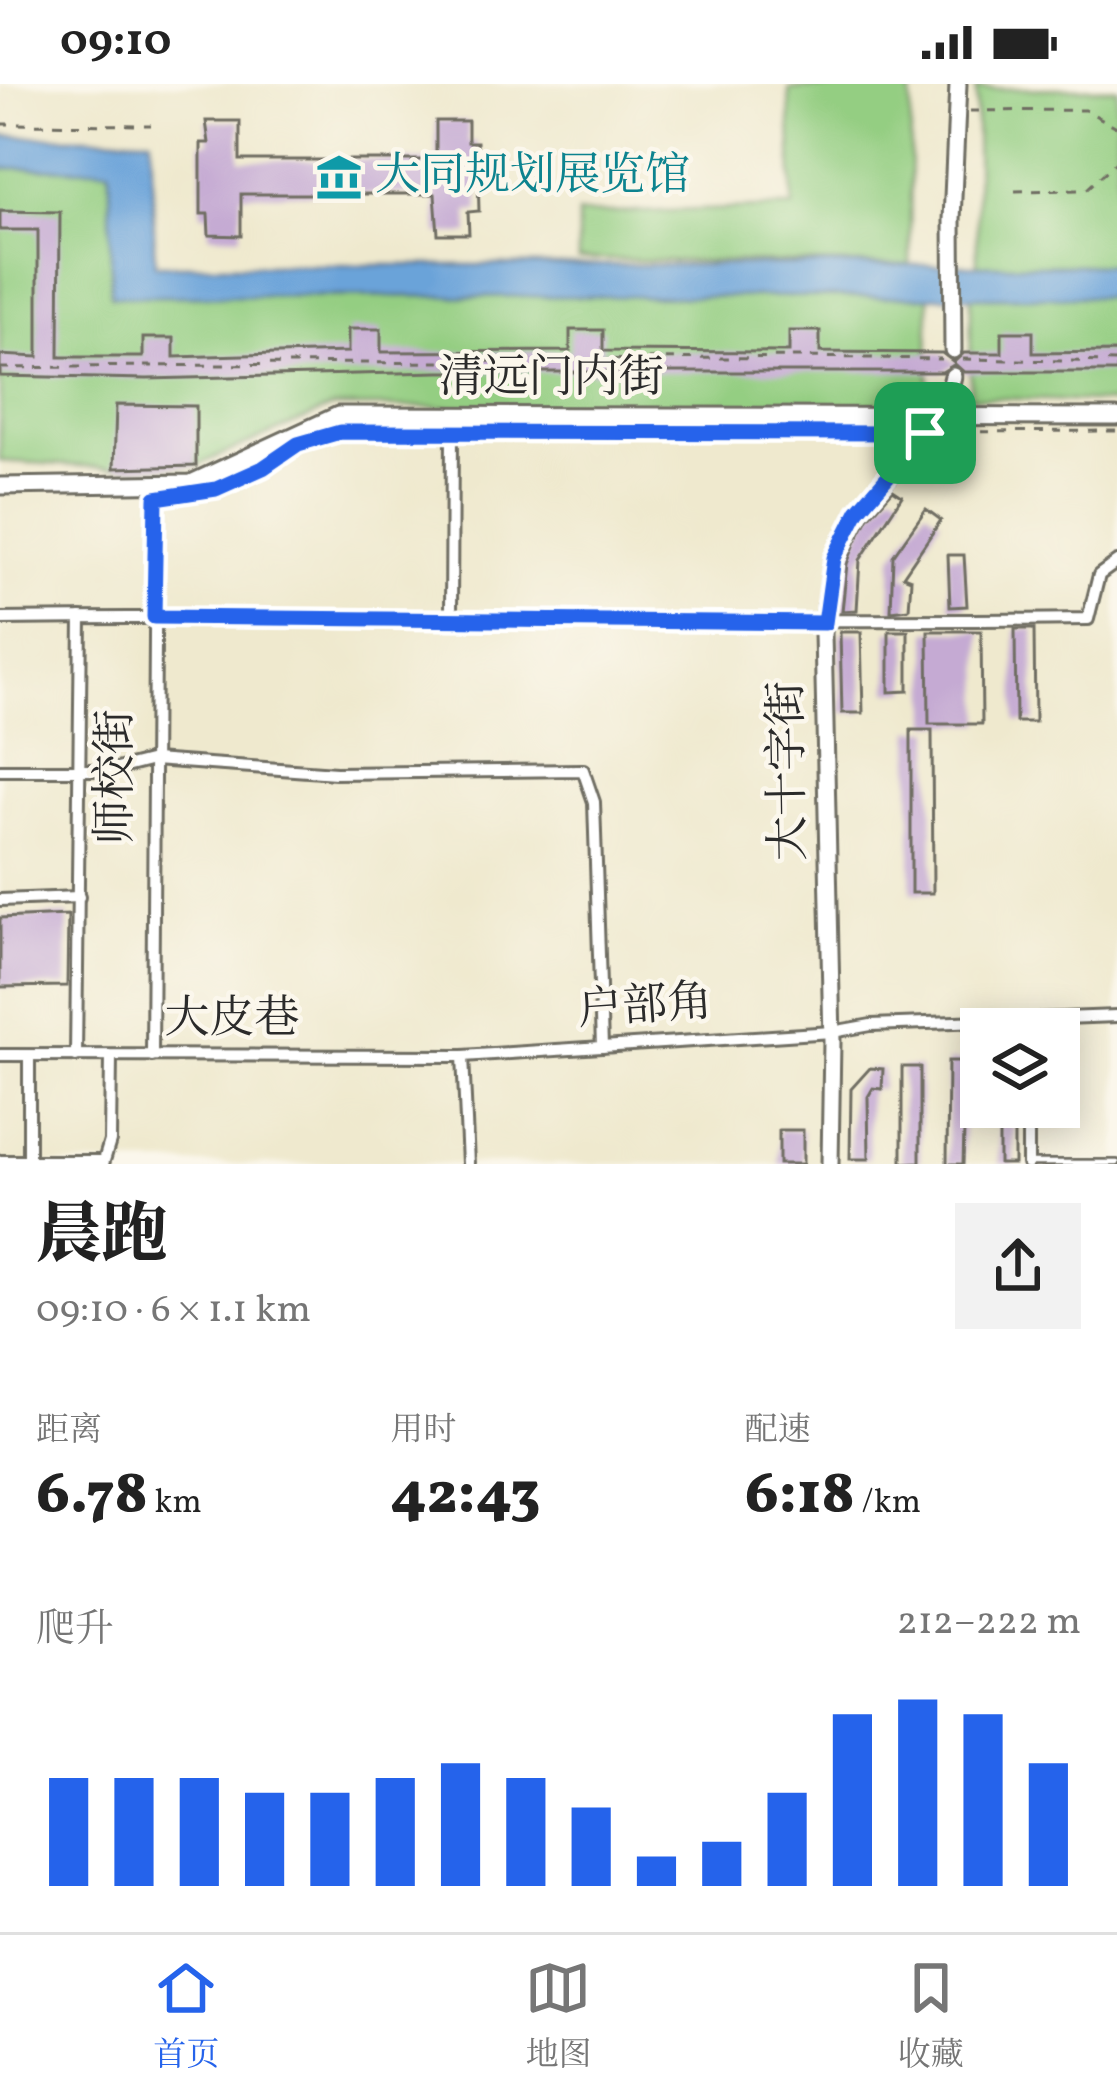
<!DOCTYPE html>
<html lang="zh">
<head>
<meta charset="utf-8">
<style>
	body { margin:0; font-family:Vollkorn,"Noto Serif SC",serif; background:#f2f2f2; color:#222; height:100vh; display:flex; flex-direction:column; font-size:45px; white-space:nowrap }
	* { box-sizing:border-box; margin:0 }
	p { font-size:39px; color:#767676 }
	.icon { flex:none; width:66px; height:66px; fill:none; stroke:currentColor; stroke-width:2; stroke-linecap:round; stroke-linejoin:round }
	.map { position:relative; height:1080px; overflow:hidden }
	.details { display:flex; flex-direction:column; background:#fff; flex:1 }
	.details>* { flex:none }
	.buttons { position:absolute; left:960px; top:924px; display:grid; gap:24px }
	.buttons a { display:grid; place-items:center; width:120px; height:120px; border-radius:0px; background:#fff; box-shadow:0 6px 30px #0003; font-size:60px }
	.pin { position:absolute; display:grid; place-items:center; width:102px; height:102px; color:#fff; margin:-51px; border-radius:24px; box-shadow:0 6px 18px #0006 }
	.round { display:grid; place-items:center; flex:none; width:126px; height:126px; border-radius:0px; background:#f2f2f2 }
	.overview { display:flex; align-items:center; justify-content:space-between; height:204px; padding:0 36px }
	h1 { font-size:66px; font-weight:800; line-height:90px }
	.figures { display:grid; grid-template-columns:repeat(3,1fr); gap:18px; height:204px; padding:12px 36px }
	.figures div { display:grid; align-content:center }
	.figures b { font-size:60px; font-weight:800 }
	.figures small { font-size:33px; font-weight:400 }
	.figures p { font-size:33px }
	.chart { height:336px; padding:24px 36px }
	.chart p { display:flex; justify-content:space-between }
	.chart svg { width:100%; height:216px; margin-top:12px; stroke:#2563eb; stroke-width:6 }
	.status { display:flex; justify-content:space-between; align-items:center; height:84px; padding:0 60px; background:#fff; direction:ltr }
	.status svg { height:33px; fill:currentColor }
	.dock { display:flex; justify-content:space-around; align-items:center; height:168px; border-top:3px solid #e0e0e0; background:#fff; font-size:33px; color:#767676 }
	.dock a { display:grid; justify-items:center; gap:6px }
	.dock .selected { color:#2563eb }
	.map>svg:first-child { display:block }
</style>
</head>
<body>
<div class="status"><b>09:10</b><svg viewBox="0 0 49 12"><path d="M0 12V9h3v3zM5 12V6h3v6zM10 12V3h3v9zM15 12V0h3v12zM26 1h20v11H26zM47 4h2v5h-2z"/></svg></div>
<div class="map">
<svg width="1117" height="1080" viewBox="0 0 1117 1080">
	<rect width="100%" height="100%" fill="#fbf7ec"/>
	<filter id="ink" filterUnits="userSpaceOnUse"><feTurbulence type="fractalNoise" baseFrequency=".00833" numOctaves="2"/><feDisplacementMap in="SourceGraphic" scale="24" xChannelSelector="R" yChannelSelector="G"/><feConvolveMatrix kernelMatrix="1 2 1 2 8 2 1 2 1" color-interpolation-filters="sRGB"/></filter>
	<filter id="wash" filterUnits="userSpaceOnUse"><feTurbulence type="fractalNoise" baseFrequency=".004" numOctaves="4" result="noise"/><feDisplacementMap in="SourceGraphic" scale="48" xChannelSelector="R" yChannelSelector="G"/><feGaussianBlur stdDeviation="2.7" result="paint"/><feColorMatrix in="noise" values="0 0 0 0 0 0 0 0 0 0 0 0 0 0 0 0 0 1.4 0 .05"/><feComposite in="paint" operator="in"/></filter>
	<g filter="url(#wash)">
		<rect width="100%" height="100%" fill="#efe9ce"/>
		<g fill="#94ce82" stroke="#607c56" stroke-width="3">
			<path d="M 911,1 L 910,181 L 578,175 L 578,130 L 793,123 L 789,5 Z"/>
			<path d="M 1117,4 L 1117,181 L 977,181 L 976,5 Z"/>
			<path d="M 0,84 L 110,84 L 111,212 L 929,212 L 928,312 L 912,325 L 333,323 L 196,382 L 114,384 L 0,377 Z"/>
			<path d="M 971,212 L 1117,212 L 1117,319 L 970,313 Z"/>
		</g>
		<path fill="#6aa3d9" stroke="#4a6782" stroke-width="3" d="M 0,52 L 151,54 L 155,181 L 1117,181 L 1117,213 L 111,212 L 110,85 L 0,84 Z"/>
		<g id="blocks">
			<g fill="#c5aad3">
				<path d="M 206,37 L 240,37 L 240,76 L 436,76 L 436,37 L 468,37 L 468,58 L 477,58 L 479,127 L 468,128 L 469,150 L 438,150 L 435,110 L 241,110 L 241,152 L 209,151 L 208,130 L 201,130 L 201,59 L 209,59 Z"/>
				<path d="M 0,127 L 60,128 L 59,273 L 143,273 L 143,254 L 174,254 L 174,273 L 348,268 L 348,245 L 381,245 L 381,268 L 570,267 L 570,246 L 603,246 L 603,267 L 789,268 L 789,247 L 820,247 L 820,268 L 942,269 L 954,278 L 964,269 L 1002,269 L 1002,248 L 1033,248 L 1033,269 L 1117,268 L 1117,288 L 964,288 L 955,280 L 942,288 L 439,288 L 147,295 L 0,292 L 0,271 L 38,273 L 38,146 L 0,146 Z"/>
				<path d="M 116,321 L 196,322 L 196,382 L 114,384 Z"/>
				<path d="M 893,406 L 902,412 L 860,476 L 857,526 L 842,527 L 847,480 L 856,457 L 868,434 Z"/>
				<path d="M 926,425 L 941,436 L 903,492 L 911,495 L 909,525 L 891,527 L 893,472 Z"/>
				<path d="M 948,471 L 964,471 L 967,522 L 950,523 Z"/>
				<path d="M 1015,545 L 1034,545 L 1035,638 L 1016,638 Z"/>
				<path d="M 889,547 L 908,547 L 908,607 L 889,608 Z"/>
				<path d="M 928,547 L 981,547 L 982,640 L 929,640 Z"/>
				<path d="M 840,548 L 861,548 L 863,629 L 842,629 Z"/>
				<path d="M 911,646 L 932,646 L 933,809 L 911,809 Z"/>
				<path d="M 68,831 L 67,902 L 0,903 L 0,834 Z"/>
				<path d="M 948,977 L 966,977 L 963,1080 L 947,1080 Z"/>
				<path d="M 902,983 L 920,983 L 920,1078 L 902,1079 Z"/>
				<path d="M 870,984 L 883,985 L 882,1005 L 873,1004 L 868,1013 L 869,1075 L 850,1075 L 851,1005 Z"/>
				<rect x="999" y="1023" width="15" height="57"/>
				<rect x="779" y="1046" width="24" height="34"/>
			</g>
		</g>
	</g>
	<g filter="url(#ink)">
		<use href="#blocks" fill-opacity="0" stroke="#706e64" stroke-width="3"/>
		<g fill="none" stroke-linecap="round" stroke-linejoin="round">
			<g stroke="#706e64" stroke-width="10">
				<path id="lane" d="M 1033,1079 L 1117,1079"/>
			</g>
			<g stroke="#706e64" stroke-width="16">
				<g id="street">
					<path d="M 451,533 L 452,348"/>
					<path d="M 0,535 C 363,530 725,540 1088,535 L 1099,491 L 1117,478"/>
					<path d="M 0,686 L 113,686 L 153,676 L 336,689 L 583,686 L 594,718 L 602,963"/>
					<path d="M 0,816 L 79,813"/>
					<path d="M 0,971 L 463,972 L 832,948 L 871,941 L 1117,932"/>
					<path d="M 76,972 L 81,534"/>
					<path d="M 152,972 L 156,414"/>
					<path d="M 463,972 L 468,1080"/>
					<path d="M 0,1077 L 103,1077"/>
					<path d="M 29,1077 L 29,972"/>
					<path d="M 103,1080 L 110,1057 L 111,972"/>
					<path d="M 1028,1080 L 1028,1023"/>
				</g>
			</g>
			<g stroke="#706e64" stroke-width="21">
				<g id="secondary">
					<path d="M 953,266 L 952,136 L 958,0"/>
					<path d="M 943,332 L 953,292"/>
					<path d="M 0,402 L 191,399 L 338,331 L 1117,333"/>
					<path d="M 830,1080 L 832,957 L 823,549 L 834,474 L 858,427 L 943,332"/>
				</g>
			</g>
			<g stroke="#706e64" stroke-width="3" stroke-dasharray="9 9" stroke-linecap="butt">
				<path d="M 970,27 L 1085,26 L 1117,43"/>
				<path d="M 0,40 L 151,41"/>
				<path d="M 1015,107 L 1086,106 L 1117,77"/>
				<path d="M 963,275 L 1117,278"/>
				<path d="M 0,284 L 795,273 L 941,275"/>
				<path d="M 465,348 L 911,349"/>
				<path d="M 945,348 L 1117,347"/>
				<path d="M 322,353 L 340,348 L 443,348"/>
				<path d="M 203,408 L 216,405 L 281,372"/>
			</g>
			<use href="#lane" stroke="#fff" stroke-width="4.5"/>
			<use href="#street" stroke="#fff" stroke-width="10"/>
			<use href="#secondary" stroke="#fff" stroke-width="15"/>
		</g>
	</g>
	<g fill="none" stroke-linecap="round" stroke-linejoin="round" filter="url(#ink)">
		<g stroke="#fff" stroke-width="24">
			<path id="route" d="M 340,348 L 925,349 L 858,427 L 834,474 L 825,539 L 154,533 L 156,414 L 216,405 L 263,384 L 298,360 Z"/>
		</g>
		<use href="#route" stroke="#2563eb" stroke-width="15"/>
	</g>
	<defs>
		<g id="museum-bare" transform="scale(3.6)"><path d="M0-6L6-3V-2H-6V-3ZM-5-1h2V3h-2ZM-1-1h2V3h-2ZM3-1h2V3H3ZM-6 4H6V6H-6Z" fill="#0f9aa8" stroke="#fbf7ec" stroke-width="2.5" paint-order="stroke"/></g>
	</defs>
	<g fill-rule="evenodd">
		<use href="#museum-bare" x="339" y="93"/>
	</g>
	<g text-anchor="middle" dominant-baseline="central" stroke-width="9" stroke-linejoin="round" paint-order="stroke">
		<g font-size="45" fill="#0d838f" stroke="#fbf7ec" text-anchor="start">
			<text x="375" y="93">大同规划展览馆</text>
		</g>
		<g font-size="45" fill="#2b2b2b" stroke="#fbf7ec">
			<text x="551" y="295">清远门内街</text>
			<text transform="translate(790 687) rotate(-91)">大十字街</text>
			<text transform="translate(117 693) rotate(-90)">师校街</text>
			<text transform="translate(645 924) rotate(-4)">户部角</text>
			<text x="232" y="936">大皮巷</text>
		</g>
	</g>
</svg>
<div class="buttons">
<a><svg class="icon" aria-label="layers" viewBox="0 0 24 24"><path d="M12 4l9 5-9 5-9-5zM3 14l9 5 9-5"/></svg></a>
</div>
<div class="pin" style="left:925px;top:349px;background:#1e9e55"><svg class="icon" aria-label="arrive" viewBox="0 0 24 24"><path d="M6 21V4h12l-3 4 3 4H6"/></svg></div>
</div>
<section class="details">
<div class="overview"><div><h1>晨跑</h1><p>09:10 · 6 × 1.1 km</p></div><a class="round"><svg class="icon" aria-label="share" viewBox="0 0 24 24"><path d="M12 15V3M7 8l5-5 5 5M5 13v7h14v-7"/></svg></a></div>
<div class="figures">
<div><p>距离</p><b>6.78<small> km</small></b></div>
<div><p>用时</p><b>42:43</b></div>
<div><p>配速</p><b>6:18<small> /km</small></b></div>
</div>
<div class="chart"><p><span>爬升</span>212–222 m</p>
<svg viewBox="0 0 160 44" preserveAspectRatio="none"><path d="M5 44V22M15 44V22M25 44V22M35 44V25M45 44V25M55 44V22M65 44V19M75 44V22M85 44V28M95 44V38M105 44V35M115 44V25M125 44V9M135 44V6M145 44V9M155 44V19"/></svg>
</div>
</section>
<nav class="dock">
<a class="selected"><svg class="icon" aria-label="home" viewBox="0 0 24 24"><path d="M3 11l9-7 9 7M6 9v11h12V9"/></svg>首页</a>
<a><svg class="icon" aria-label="map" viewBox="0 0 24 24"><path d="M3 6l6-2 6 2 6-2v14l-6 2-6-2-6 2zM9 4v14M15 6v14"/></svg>地图</a>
<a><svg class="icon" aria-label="saved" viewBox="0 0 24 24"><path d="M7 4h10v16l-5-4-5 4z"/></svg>收藏</a>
</nav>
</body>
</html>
